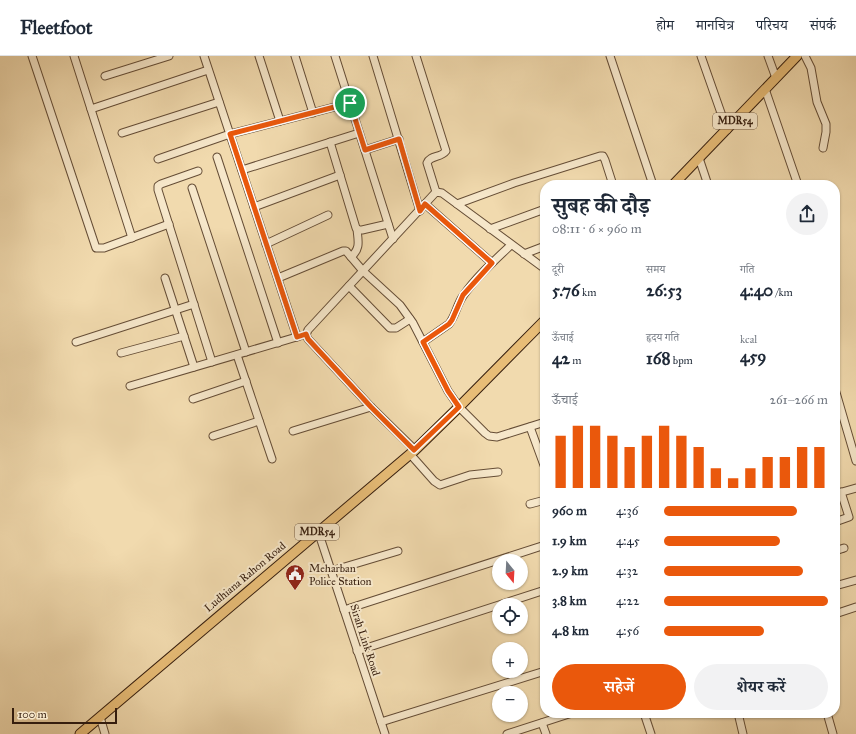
<!DOCTYPE html>
<html lang="hi">
<head>
<meta charset="utf-8">
<style>
	body { margin:0; font-family:"IM FELL Great Primer","Noto Serif Devanagari",serif; background:#f2f2f3; color:#1f2937; height:100vh; display:flex; flex-direction:column; font-size:15px; white-space:nowrap }
	* { box-sizing:border-box; margin:0 }
	p { font-size:13px; color:#747a83 }
	.icon { flex:none; width:22px; height:22px; fill:none; stroke:currentColor; stroke-width:2; stroke-linecap:round; stroke-linejoin:round }
	.map { position:relative; flex:1; overflow:hidden }
	.sheet { position:absolute; left:540px; top:124px; width:300px; height:538px; display:flex; flex-direction:column; background:#fff; border-radius:16px; box-shadow:0 1px 3px #0004 }
	.sheet>* { flex:none }
	.needle { width:26px; rotate:162deg }
	.buttons { position:absolute; left:492px; top:498px; display:grid; gap:8px }
	.buttons a { display:grid; place-items:center; width:36px; height:36px; border-radius:50%; background:#fff; box-shadow:0 1px 3px #0004; font-size:20px }
	.scale { position:absolute; left:12px; bottom:10px; width:105px; box-sizing:border-box; padding-left:4px; border:2px solid #361e0e; border-top:0; font-size:11px; line-height:14px; white-space:nowrap; color:#361e0e; -webkit-text-stroke:3px #f6e7ca; paint-order:stroke }
	.pin { position:absolute; display:grid; place-items:center; width:34px; height:34px; color:#fff; margin:-17px; border:2px solid #fff; border-radius:50%; box-shadow:0 1px 4px #0007 }
	.round { display:grid; place-items:center; flex:none; width:42px; height:42px; border-radius:21px; background:#f2f2f3 }
	.head { display:flex; align-items:center; justify-content:space-between; height:68px; padding:0 12px }
	h1 { font-size:22px; font-weight:700; line-height:30px }
	.metrics { display:grid; grid-template-columns:repeat(3,1fr); gap:6px; height:68px; padding:4px 12px }
	.metrics div { display:grid; align-content:center }
	.metrics b { font-size:17px; font-weight:700 }
	.metrics small { font-size:11px; font-weight:400 }
	.metrics p { font-size:11px }
	.chart { height:112px; padding:8px 12px }
	.chart p { display:flex; justify-content:space-between }
	.chart svg { width:100%; height:72px; margin-top:4px; stroke:#ea580c; stroke-width:6 }
	.action { display:flex; gap:8px; margin-top:auto; padding:8px 12px }
	.action a { flex:1; height:46px; border-radius:24px; background:#ea580c; color:#fff; font-size:16px; font-weight:700; line-height:46px; text-align:center }
	.action a+a { background:#f2f2f3; color:#1f2937 }
	ul { padding:0 12px; list-style:none; font-size:13px }
	li { display:grid; grid-template-columns:64px 48px 1fr; align-items:center; height:30px }
	li i { height:10px; border-radius:5px; background:#ea580c }
	header { display:flex; align-items:center; gap:24px; box-sizing:border-box; height:56px; padding:0 20px; background:#fff; border-bottom:1px solid #e0e1e3 }
	header strong { font-size:19px }
	nav { display:flex; gap:22px; margin-inline-start:auto; font-size:14px }
	.map>svg:first-child { display:block }
</style>
</head>
<body>
<header>
<strong>Fleetfoot</strong>
<nav><a>होम</a><a>मानचित्र</a><a>परिचय</a><a>संपर्क</a></nav>
</header>
<div class="map">
<svg width="856" height="678" viewBox="0 0 856 678">
	<rect width="100%" height="100%" fill="#f1daae"/>
	<filter id="stains"><feTurbulence type="fractalNoise" baseFrequency=".005" numOctaves="4"/><feColorMatrix values="0 0 0 0 .2 0 0 0 0 .09 0 0 0 0 .02 0 0 0 .5 -.17"/></filter>
	<radialGradient id="worn" r=".72"><stop offset=".6" stop-color="#630" stop-opacity="0"/><stop offset="1" stop-color="#630" stop-opacity=".3"/></radialGradient>
	<g fill="none" stroke-linecap="round" stroke-linejoin="round">
		<g stroke="#654d36" stroke-width="9">
			<g id="minor">
				<path d="M 32,0 L 96,192 L 104,192 L 169,168"/>
				<path d="M 74,0 L 132,182"/>
				<path d="M 204,0 L 297,281"/>
				<path d="M 259,0 L 280,65"/>
				<path d="M 295,0 L 313,57"/>
				<path d="M 335,0 L 393,183"/>
				<path d="M 373,0 L 420,155"/>
				<path d="M 416,0 L 446,95 C 441,102 430,99 427,107 L 436,136"/>
				<path d="M 610,0 L 653,129"/>
				<path d="M 701,0 L 727,74"/>
				<path d="M 768,0 L 776,22"/>
				<path d="M 805,0 L 811,12 L 817,46 L 826,68 L 826,76 L 823,92"/>
				<path d="M 105,20 L 169,0"/>
				<path d="M 765,33 L 798,129"/>
				<path d="M 91,53 L 208,14"/>
				<path d="M 122,77 L 219,46"/>
				<path d="M 330,86 L 356,172 L 358,174 L 362,174 L 388,168"/>
				<path d="M 365,94 L 399,83"/>
				<path d="M 217,101 L 278,287"/>
				<path d="M 699,102 L 708,129"/>
				<path d="M 158,103 L 230,78 L 350,47"/>
				<path d="M 242,114 L 359,77"/>
				<path d="M 198,115 L 161,128 L 158,130 L 158,134 L 212,306"/>
				<path d="M 192,132 L 246,296"/>
				<path d="M 425,148 L 492,207"/>
				<path d="M 457,148 L 514,127 L 600,100 L 603,100 L 605,104 L 613,129"/>
				<path d="M 254,151 L 340,119"/>
				<path d="M 490,173 L 545,153"/>
				<path d="M 266,188 L 328,159"/>
				<path d="M 524,198 L 545,190"/>
				<path d="M 351,201 C 361,192 358,185 357,173"/>
				<path d="M 165,222 L 194,311"/>
				<path d="M 278,222 L 343,195 L 346,195 L 363,215 L 400,249 L 413,267 L 448,335 L 459,351 L 485,377 L 489,380 L 497,381 L 545,366"/>
				<path d="M 349,230 L 390,272 L 396,272 L 410,263"/>
				<path d="M 76,286 L 194,248"/>
				<path d="M 423,286 L 449,268 C 456,259 457,248 463,240 C 476,221 495,204 511,189"/>
				<path d="M 121,297 L 184,280"/>
				<path d="M 237,299 L 272,403"/>
				<path d="M 130,330 L 300,280"/>
				<path d="M 835,333 L 856,405"/>
				<path d="M 193,343 L 246,325"/>
				<path d="M 530,371 L 545,412"/>
				<path d="M 293,375 L 371,351"/>
				<path d="M 213,380 L 259,365"/>
				<path d="M 415,394 L 371,351 L 308,283 L 306,279 L 308,274 L 436,136 L 442,137 L 545,213"/>
				<path d="M 410,398 L 434,425 L 440,429 L 470,419 L 498,416"/>
				<path d="M 835,438 L 856,432"/>
				<path d="M 530,448 L 545,444"/>
				<path d="M 835,466 L 849,461 L 841,436"/>
				<path d="M 318,475 L 385,678"/>
				<path d="M 835,495 L 844,492"/>
				<path d="M 331,515 L 398,495"/>
				<path d="M 835,530 L 856,524"/>
				<path d="M 344,554 L 545,489"/>
				<path d="M 835,558 L 856,551"/>
				<path d="M 357,595 L 545,534"/>
				<path d="M 644,657 L 651,678"/>
				<path d="M 738,657 L 743,678"/>
				<path d="M 827,657 L 833,678"/>
				<path d="M 100,661 L 105,678"/>
				<path d="M 381,666 L 545,615"/>
				<path d="M 542,667 L 546,678"/>
				<path d="M 507,678 L 572,657"/>
			</g>
		</g>
		<g stroke="#361e0e" stroke-width="11">
			<g id="major">
				<path d="M 673,129 L 797,0"/>
				<path d="M 80,678 L 415,394 L 459,351 L 545,264"/>
			</g>
		</g>
		<use href="#minor" stroke="#f6e7ca" stroke-width="7"/>
		<use href="#major" stroke="#e8bd77" stroke-width="9"/>
	</g>
	<g fill="none" stroke-linecap="round" stroke-linejoin="round">
		<g stroke="#fff" stroke-width="8">
			<path id="route" d="M 350,47 L 365,94 L 399,83 L 420,155 L 425,148 L 492,207 L 463,239 L 452,264 L 449,268 L 423,286 L 448,335 L 459,351 L 414,394 L 371,351 L 308,283 L 306,278 L 297,281 L 230,78 Z"/>
		</g>
		<use href="#route" stroke="#ea580c" stroke-width="5"/>
	</g>
	<defs>
		<g id="civic-pin" transform="scale(1)"><path d="M0 17L-7.5 6A9.5 9.5 0 1 1 7.5 6Z" fill="#8f2418" stroke="#f6e7ca"/><path d="M-.6-6.5H3V-4.5H.6V-3L4-1V1h2V6H-6V1h2V-1L-.6-3ZM-1.2 2.5V6h2.4V2.5Z" fill="#fff"/></g>
	</defs>
	<g fill-rule="evenodd">
		<use href="#civic-pin" x="295" y="518"/>
	</g>
	<g text-anchor="middle" dominant-baseline="central" stroke-width="4" stroke-linejoin="round" paint-order="stroke">
		<g fill="#f6e7ca" stroke="#705a46" stroke-width="1">
			<rect x="713" y="57" width="44" height="16" rx="3"/>
			<rect x="295" y="468" width="44" height="16" rx="3"/>
		</g>
		<g font-size="10" font-weight="bold" fill="#361e0e">
			<text x="735" y="65">MDR54</text>
			<text x="317" y="476">MDR54</text>
		</g>
		<g font-size="11" fill="#361e0e" stroke="#f6e7ca" text-anchor="start">
			<text x="309" y="512">Meharban<tspan x="309" dy="13">Police Station</tspan></text>
		</g>
		<g font-size="11" fill="#361e0e" stroke="#f6e7ca">
			<text transform="translate(245 521) rotate(-40)">Ludhiana Rahon Road</text>
			<text transform="translate(365 584) rotate(72)">Sirah Link Road</text>
		</g>
	</g>
	<rect width="100%" height="100%" filter="url(#stains)"/>
	<rect width="100%" height="100%" fill="url(#worn)"/>
</svg>
<div class="buttons">
<a><svg class="needle" viewBox="-14 -14 28 28"><path d="M0-13l5 13h-10z" fill="#e53935"/><path d="M0 13l5-13h-10z" fill="#747a83"/></svg></a>
<a><svg class="icon" aria-label="locate" viewBox="0 0 24 24"><circle cx="12" cy="12" r="6"/><path d="M12 2v4M12 18v4M2 12h4M18 12h4"/></svg></a>
<a>+</a>
<a>−</a>
</div>
<div class="scale">100 m</div>
<div class="pin" style="left:350px;top:47px;background:#1e9e55"><svg class="icon" aria-label="arrive" viewBox="0 0 24 24"><path d="M6 21V4h12l-3 4 3 4H6"/></svg></div>
<section class="sheet">
<div class="head"><div><h1>सुबह की दौड़</h1><p>08:11 · 6 × 960 m</p></div><a class="round"><svg class="icon" aria-label="share" viewBox="0 0 24 24"><path d="M12 15V3M7 8l5-5 5 5M5 13v7h14v-7"/></svg></a></div>
<div class="metrics">
<div><p>दूरी</p><b>5.76<small> km</small></b></div>
<div><p>समय</p><b>26:53</b></div>
<div><p>गति</p><b>4:40<small> /km</small></b></div>
</div>
<div class="metrics">
<div><p>ऊँचाई</p><b>42<small> m</small></b></div>
<div><p>हृदय गति</p><b>168<small> bpm</small></b></div>
<div><p>kcal</p><b>459</b></div>
</div>
<div class="chart"><p><span>ऊँचाई</span>261–266 m</p>
<svg viewBox="0 0 160 44" preserveAspectRatio="none"><path d="M5 44V12M15 44V6M25 44V6M35 44V12M45 44V19M55 44V12M65 44V6M75 44V12M85 44V19M95 44V32M105 44V38M115 44V32M125 44V25M135 44V25M145 44V19M155 44V19"/></svg>
</div>
<ul>
<li><b>960 m</b>4:36<i style="width:81%"></i></li>
<li><b>1.9 km</b>4:45<i style="width:71%"></i></li>
<li><b>2.9 km</b>4:32<i style="width:85%"></i></li>
<li><b>3.8 km</b>4:22<i style="width:100%"></i></li>
<li><b>4.8 km</b>4:56<i style="width:61%"></i></li>
</ul>
<div class="action"><a>सहेजें</a><a>शेयर करें</a></div>
</section>
</div>
</body>
</html>
